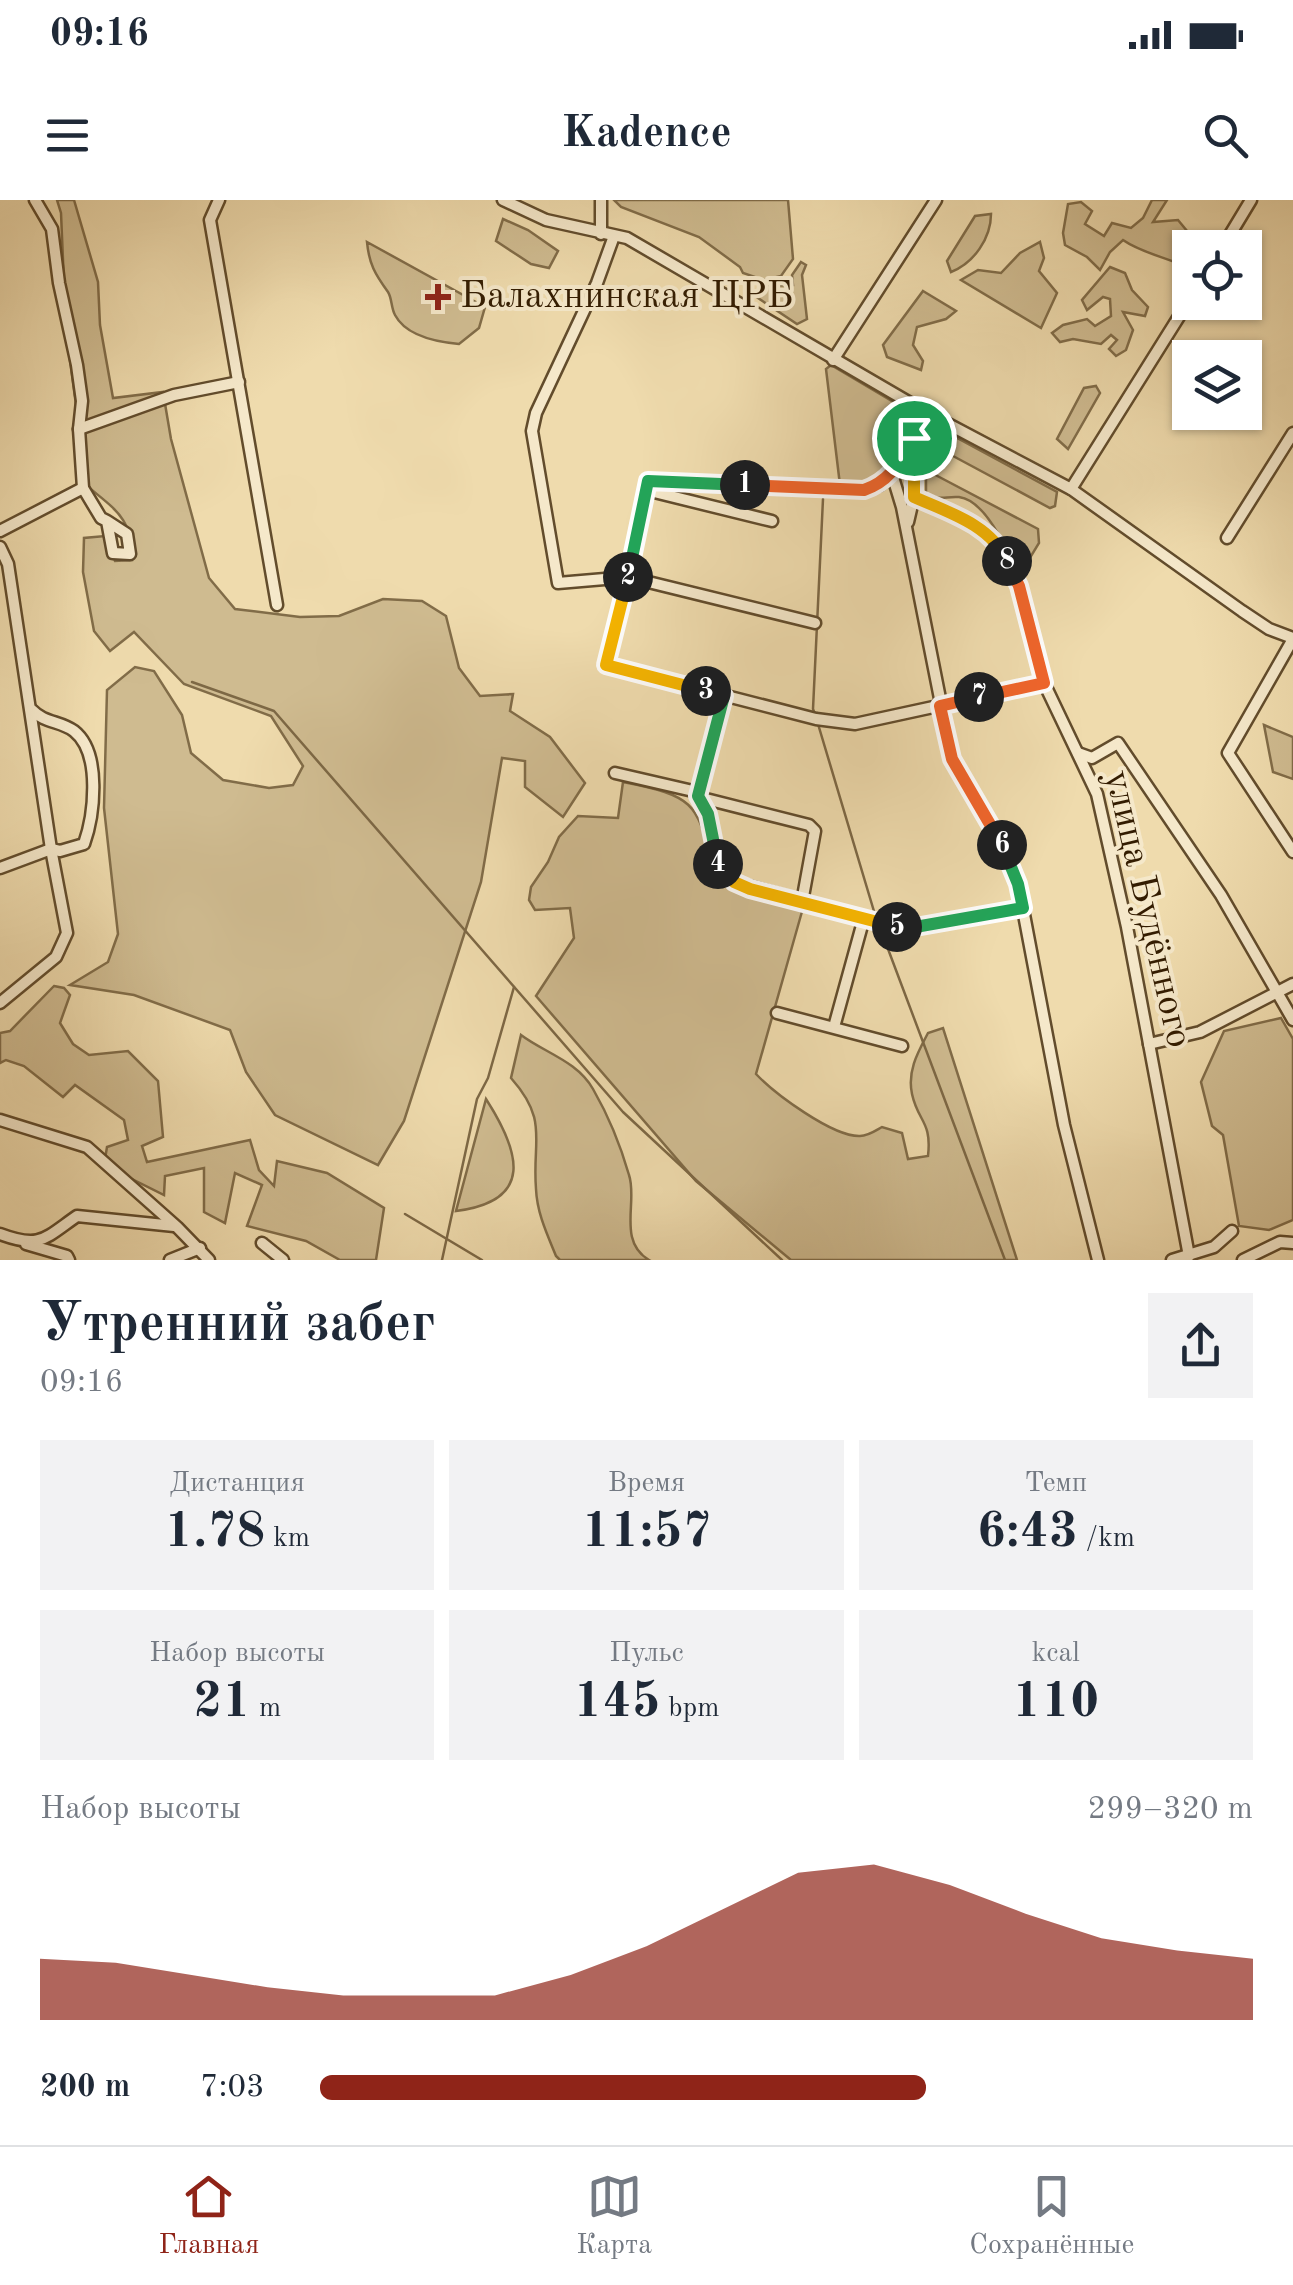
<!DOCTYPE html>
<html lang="ru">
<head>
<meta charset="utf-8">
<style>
	body { margin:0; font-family:"Old Standard TT",serif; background:#f2f2f3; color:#1f2937; height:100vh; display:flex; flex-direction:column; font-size:38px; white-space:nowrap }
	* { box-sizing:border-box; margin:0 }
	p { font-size:32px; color:#747a83 }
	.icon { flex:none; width:55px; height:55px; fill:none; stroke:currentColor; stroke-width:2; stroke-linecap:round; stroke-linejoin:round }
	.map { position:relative; height:1060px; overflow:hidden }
	.sheet { display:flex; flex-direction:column; background:#fff; flex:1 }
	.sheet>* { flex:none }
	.tools { position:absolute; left:1172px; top:30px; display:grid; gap:20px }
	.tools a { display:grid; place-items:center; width:90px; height:90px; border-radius:0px; background:#fff; box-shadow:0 2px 8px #0004; font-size:50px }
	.pin { position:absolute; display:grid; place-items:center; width:85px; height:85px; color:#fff; margin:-42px; border:5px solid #fff; border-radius:50%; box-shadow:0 2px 10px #0007 }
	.km { position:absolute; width:50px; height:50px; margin:-25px; border-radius:50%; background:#222; color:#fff; font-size:28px; line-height:50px; text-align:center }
	.round { display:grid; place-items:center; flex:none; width:105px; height:105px; border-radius:0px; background:#f2f2f3 }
	.headline { display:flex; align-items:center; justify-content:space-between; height:170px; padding:0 40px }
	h1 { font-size:55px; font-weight:700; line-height:75px }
	.stats { display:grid; grid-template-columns:repeat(3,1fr); gap:15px; height:170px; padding:10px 40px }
	.stats div { display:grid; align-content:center; border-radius:0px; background:#f2f2f3; text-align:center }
	.stats b { font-size:50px; font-weight:700 }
	.stats small { font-size:28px; font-weight:400 }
	.stats p { font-size:28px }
	.chart { height:280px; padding:20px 40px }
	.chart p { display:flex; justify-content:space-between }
	.chart svg { width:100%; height:180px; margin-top:10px; fill:#8f2418; opacity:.7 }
	ul { padding:0 40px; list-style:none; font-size:32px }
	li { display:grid; grid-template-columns:160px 120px 1fr; align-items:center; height:75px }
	li i { height:25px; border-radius:12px; background:#8f2418 }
	.status { display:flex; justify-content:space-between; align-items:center; height:70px; padding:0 50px; background:#fff; direction:ltr }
	.status svg { height:28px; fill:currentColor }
	header { display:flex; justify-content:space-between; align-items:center; height:130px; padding:0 40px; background:#fff; font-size:45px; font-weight:700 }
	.menu { display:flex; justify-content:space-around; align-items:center; height:140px; border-top:2px solid #e0e1e3; background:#fff; font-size:28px; color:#747a83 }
	.menu a { display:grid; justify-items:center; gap:5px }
	.menu .current { color:#8f2418 }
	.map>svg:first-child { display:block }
</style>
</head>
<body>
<div class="status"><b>09:16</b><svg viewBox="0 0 49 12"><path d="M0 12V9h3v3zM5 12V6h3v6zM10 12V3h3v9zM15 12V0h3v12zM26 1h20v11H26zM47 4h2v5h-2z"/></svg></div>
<header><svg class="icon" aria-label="menu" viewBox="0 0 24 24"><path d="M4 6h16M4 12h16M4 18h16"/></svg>Kadence<svg class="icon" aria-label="search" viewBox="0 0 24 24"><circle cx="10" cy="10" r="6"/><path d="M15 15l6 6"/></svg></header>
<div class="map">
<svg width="1293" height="1060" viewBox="0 0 1293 1060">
	<rect width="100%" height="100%" fill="#efdbad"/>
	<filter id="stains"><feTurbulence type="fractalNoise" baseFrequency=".002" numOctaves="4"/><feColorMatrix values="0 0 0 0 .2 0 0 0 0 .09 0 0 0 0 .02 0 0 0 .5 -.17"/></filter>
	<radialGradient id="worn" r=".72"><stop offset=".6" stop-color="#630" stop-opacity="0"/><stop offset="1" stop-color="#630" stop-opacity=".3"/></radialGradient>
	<g fill="#cfbb90" stroke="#816c48" stroke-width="2.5">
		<path d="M 57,0 L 74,0 L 98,82 L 100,125 L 113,198 L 163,192 L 171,239 L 209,378 L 235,409 L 300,417 L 339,416 L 383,399 L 422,401 L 446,416 L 459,468 L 480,496 L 513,494 L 510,511 L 550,537 L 585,583 L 563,617 L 525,587 L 525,561 L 502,558 L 481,682 L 404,921 L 378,965 L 275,915 L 246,872 L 230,830 L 134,795 L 70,785 L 108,762 L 118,734 L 104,608 L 107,490 L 135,467 L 154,471 L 182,515 L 191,553 L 223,580 L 269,588 L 293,585 L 303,566 L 271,516 L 184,484 L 134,432 L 110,451 L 94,431 L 83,372 L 84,338 L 105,336 L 115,361 L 132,360 C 132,318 117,311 87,286 L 66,131 L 61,13 Z"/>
		<path d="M 614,0 L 788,0 L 793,59 L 781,76 L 764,80 L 743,73 L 740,67 L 699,37 L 621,7 Z"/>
		<path d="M 1152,0 L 1167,0 L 1153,22 L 1178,20 L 1192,37 L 1182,65 C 1161,56 1140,52 1123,40 L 1110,52 L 1100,70 L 1087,57 L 1065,45 L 1063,33 L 1068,4 L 1081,2 L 1092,11 L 1085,24 L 1104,36 L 1112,23 L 1131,28 L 1143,18 Z"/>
		<path d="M 991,14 C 991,38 974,63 951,72 L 947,61 L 975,16 Z"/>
		<path d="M 503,19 L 528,30 L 558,51 L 549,68 L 531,64 L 496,41 Z"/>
		<path d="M 367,42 L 485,107 L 479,128 L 459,144 C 437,142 406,136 395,115 C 391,108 392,98 388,92 C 375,74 369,64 367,42 Z"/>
		<path d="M 1040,42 L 1044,58 L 1039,71 L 1057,93 L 1041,128 L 961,80 L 978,70 L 1001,73 L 1020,53 Z"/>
		<path d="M 801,62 L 806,65 L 802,75 L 807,119 L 797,124 L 755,96 L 764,86 L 793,85 L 792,75 Z"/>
		<path d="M 1110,67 L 1125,73 L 1132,90 L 1148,107 L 1145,116 L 1123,112 L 1133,130 L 1126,150 L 1116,156 L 1109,149 L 1117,140 L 1111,135 L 1101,144 L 1073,139 L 1060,142 L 1052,133 L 1063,125 L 1087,119 L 1095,126 L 1111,116 L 1110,99 L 1103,97 L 1087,110 L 1082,100 Z"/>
		<path d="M 923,91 L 956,111 L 946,119 L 917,127 L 913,145 L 923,161 L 921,170 L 887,157 L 883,145 Z"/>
		<path d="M 831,165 L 912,213 L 915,230 C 893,265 886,288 840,285 L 826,169 Z"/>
		<path d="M 1096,186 L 1100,193 L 1068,249 L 1057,239 L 1084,188 Z"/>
		<path d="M 946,232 L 1057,292 L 1055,306 L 1050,308 L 940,249 Z"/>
		<path d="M 926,270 L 1038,329 L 1039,343 L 1022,371 L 1015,368 C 1006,347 985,300 959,297 C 944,296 943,301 926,294 Z"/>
		<path d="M 1264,525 L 1293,537 L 1293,579 L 1273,572 Z"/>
		<path d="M 623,582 C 701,597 696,605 716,676 L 736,690 L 803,708 L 756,874 C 775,894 833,937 860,936 C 868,936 875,931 882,927 L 902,933 L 908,959 L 928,956 C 932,921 918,922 912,894 C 907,871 918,852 928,833 L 943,828 L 1017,1060 L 791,1060 L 696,981 L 536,796 L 574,738 L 570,708 L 535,710 L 529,700 L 531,687 L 548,662 L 559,637 L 578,616 L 618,618 Z"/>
		<path d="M 54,786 L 64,788 L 70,795 L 60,823 L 73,844 L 89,855 L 128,851 L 158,881 L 163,937 L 142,946 L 147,962 L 250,940 L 259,970 L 274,986 L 277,961 L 327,973 L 384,1008 L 376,1060 L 340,1060 L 306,1041 L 247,1026 L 262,985 L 235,973 L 225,1023 L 204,1012 L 204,968 L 165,976 L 164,995 L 104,965 L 107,947 L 128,940 L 124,920 L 75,885 L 63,897 L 24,866 L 6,860 L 0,863 L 0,833 L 10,831 Z"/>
		<path d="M 1281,818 L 1293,839 L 1293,1020 L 1269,1030 L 1239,1026 L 1223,935 L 1212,926 L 1201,882 L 1224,831 Z"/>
		<path d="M 521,835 C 545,853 577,861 593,889 C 608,915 621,947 629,975 C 638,1001 617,1041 649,1060 L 560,1060 L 556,1056 C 547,1034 537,1013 536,989 C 532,939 549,921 511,878 Z"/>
		<path d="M 486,899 C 520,952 535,1001 456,1011 Z"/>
	</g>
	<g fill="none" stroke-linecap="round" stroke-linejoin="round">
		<g stroke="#7d6845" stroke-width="2.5">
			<path d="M 192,482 L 274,511 L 623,912 L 782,1060"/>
			<path d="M 816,517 L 813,509 L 823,299"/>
			<path d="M 818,524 L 876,718"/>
			<path d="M 879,725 L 1005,1060"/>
			<path d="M 405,1014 L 482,1060"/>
			<path d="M 442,1060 L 477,899 L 488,878 L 514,787"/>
		</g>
		<g stroke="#624c2c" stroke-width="15">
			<g id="minor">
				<path d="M 35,0 L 52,29 L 59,83 L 77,165 L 82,201 L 79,229 L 83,288 L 101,318 L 107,321 L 113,353 L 130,354 L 127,334 L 107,321"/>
				<path d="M 219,0 L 210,20 L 277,405"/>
				<path d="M 503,0 L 546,20 L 627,38 L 929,214 L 1071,289 L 1242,411 L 1269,429 L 1293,438"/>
				<path d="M 601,34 L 601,0"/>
				<path d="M 614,36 L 597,83 L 536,213 L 532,231 L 558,383 L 628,377 L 815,423"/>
				<path d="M 1222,48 L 1251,0"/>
				<path d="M 833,160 L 936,0"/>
				<path d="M 929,214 L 892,274 L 902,307 L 952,559 L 1007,652 L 1018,683 L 1064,925 L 1098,1060"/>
				<path d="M 79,229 L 174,195 L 239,182"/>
				<path d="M 649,281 L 606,465 L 816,519 L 855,524 L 1044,483"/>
				<path d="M 649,281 L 864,290 L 880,285 L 892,274"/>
				<path d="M 649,282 L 654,292 L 772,321"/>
				<path d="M 1071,289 L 1190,99"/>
				<path d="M 913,297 L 964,319 L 1000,345 L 1019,386 L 1044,483 L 1097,594 L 1127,727 L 1189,1056"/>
				<path d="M 908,322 L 915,292 L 914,240"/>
				<path d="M 0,331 L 83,288"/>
				<path d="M 1227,338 L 1293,233"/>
				<path d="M 0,347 L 8,364 L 51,649 L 67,733 L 56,757 L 0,803"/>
				<path d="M 1293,439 L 1228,553 L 1293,652"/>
				<path d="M 724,496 L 698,597 C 716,627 707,658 734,682 L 904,729 L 1023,707"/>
				<path d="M 1078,553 L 1092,558 L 1118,543 L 1221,695 L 1293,820"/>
				<path d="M 615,573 L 693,591 L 698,597 L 809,625 L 815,631 L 802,702"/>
				<path d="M 0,668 L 51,649 L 60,651 L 84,644 C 94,616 102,553 74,531 C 61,521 44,523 32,510"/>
				<path d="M 777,813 L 902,846"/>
				<path d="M 834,827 L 864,718"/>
				<path d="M 1149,844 L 1200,832 L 1293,784"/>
				<path d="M 0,920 L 87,947 L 177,1027 L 209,1060"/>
				<path d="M 0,1034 C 40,1049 44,1039 77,1016 L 174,1026"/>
				<path d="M 262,1043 L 283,1060"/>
				<path d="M 26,1044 L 67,1056 L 69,1060"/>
				<path d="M 170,1060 L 200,1048"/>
				<path d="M 1172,1060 L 1214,1047 L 1232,1031"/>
				<path d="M 1243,1060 L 1280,1042 L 1293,1043"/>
			</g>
		</g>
		<use href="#minor" stroke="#f5e8ca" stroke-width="10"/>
	</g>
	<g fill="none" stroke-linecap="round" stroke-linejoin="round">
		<g stroke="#fff" stroke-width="20">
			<path id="split-1" d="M 745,285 L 864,290 C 891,281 900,261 914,238"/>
		</g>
		<g stroke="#fff" stroke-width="20">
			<path id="split-2" d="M 628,377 L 648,281 L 745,285"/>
		</g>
		<g stroke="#fff" stroke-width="20">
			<path id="split-3" d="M 628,377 L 606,465 L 706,491"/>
		</g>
		<g stroke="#fff" stroke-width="20">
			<path id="split-4" d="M 706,491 L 724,496 L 698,596 L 708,614 L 718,664"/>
		</g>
		<g stroke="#fff" stroke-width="20">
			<path id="split-5" d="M 718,664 L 734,682 L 750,689 L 897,727"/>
		</g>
		<g stroke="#fff" stroke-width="20">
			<path id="split-6" d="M 897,727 L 904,729 L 1023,708 L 1018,684 L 1002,645"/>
		</g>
		<g stroke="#fff" stroke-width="20">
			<path id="split-7" d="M 979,497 L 940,506 L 952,559 L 1002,645"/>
		</g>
		<g stroke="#fff" stroke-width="20">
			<path id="split-8" d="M 979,497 L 1044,483 L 1019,386 L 1007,361"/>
		</g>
		<g stroke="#fff" stroke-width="20">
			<path id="split-9" d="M 914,238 L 914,297 C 948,312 991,325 1007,361"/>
		</g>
		<use href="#split-1" stroke="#f0652b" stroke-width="12"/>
		<use href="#split-2" stroke="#22a559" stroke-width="12"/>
		<use href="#split-3" stroke="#f5b400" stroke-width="12"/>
		<use href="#split-4" stroke="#22a559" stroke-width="12"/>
		<use href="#split-5" stroke="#f5b400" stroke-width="12"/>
		<use href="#split-6" stroke="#22a559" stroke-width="12"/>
		<use href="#split-7" stroke="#f0652b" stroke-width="12"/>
		<use href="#split-8" stroke="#f0652b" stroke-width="12"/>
		<use href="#split-9" stroke="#f5b400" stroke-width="12"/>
	</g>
	<path fill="#8f2418" stroke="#f5e8ca" stroke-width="4" d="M433 82h10v10h10v10h-10v10h-10v-10h-10v-10h10z"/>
	<g text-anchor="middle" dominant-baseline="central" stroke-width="8" stroke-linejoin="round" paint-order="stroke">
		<g font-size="38" fill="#331c01" stroke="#f5e8ca" text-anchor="start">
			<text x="460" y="97">Балахнинская ЦРБ</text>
		</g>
		<g font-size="38" fill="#331c01" stroke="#f5e8ca">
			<text transform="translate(1147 709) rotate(77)">улица Будённого</text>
		</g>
	</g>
	<rect width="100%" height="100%" filter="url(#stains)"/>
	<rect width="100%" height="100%" fill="url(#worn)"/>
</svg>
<div class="tools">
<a><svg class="icon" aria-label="locate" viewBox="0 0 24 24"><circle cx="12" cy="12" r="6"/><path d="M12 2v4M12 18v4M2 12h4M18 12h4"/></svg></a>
<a><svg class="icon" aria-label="layers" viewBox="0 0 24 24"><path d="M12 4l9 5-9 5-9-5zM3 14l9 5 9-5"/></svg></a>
</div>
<div class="pin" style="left:914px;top:238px;background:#1e9e55"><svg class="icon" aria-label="arrive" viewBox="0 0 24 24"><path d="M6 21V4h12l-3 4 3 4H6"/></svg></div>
<b class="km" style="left:745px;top:285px">1</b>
<b class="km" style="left:628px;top:377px">2</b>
<b class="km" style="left:706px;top:491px">3</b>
<b class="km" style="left:718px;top:664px">4</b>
<b class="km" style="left:897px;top:727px">5</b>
<b class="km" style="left:1002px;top:645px">6</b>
<b class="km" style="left:979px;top:497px">7</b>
<b class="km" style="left:1007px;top:361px">8</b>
</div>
<section class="sheet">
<div class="headline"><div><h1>Утренний забег</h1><p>09:16</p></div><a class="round"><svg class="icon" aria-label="share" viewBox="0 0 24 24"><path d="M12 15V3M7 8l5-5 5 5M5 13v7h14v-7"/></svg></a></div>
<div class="stats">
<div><p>Дистанция</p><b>1.78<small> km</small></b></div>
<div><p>Время</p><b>11:57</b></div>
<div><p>Темп</p><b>6:43<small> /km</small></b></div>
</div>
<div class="stats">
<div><p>Набор высоты</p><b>21<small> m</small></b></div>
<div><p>Пульс</p><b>145<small> bpm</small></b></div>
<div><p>kcal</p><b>110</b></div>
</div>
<div class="chart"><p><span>Набор высоты</span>299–320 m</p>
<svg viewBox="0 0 160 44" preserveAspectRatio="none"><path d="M0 44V29L10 30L20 33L30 36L40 38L50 38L60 38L70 33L80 26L90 17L100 8L110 6L120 11L130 18L140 24L150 27L160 29V44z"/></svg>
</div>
<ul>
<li><b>200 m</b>7:03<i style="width:65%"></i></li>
</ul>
</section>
<nav class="menu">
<a class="current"><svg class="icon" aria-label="home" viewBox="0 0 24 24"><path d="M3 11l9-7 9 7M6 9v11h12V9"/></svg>Главная</a>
<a><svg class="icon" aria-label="map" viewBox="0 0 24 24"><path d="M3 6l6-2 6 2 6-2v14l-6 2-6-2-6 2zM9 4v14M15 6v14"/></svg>Карта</a>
<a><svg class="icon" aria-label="saved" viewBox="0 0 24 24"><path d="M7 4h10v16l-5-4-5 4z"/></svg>Сохранённые</a>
</nav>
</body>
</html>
